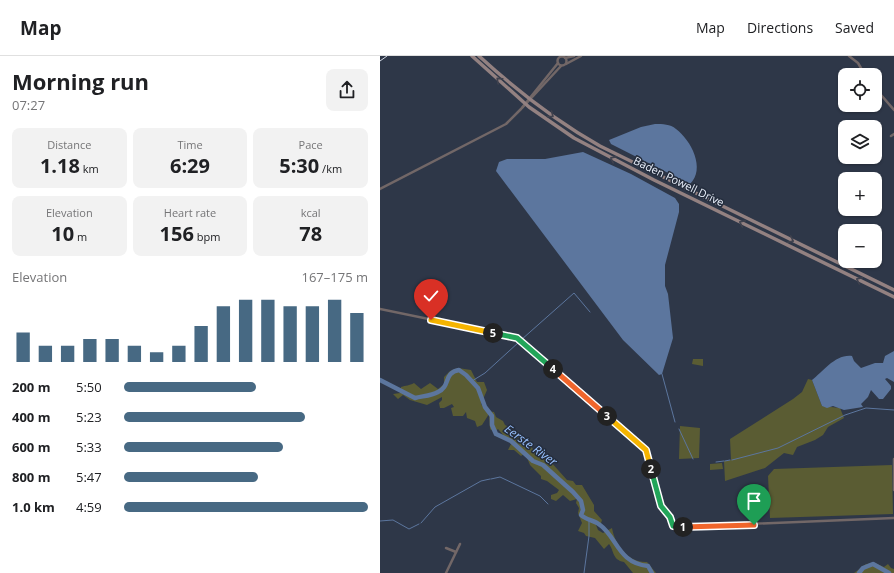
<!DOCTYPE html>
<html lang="en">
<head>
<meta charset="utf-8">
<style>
	body { margin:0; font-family:"Open Sans",sans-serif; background:#f2f2f2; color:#202124; height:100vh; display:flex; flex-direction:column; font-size:15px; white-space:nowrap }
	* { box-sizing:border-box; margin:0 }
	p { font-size:13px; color:#757577 }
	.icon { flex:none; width:22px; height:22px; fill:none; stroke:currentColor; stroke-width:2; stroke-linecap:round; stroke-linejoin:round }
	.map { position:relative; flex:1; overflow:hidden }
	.side { display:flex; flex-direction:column; background:#fff; width:380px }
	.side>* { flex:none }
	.tools { position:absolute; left:458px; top:12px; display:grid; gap:8px }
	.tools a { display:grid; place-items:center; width:44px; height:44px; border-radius:8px; background:#fff; box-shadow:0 1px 3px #0004; font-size:20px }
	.pin { position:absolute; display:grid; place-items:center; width:34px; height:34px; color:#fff; margin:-41px -17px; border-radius:50% 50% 50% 0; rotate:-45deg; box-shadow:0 0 4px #0007 }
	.pin .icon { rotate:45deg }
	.km { position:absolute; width:20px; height:20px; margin:-10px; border-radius:50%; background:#222; color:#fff; font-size:11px; line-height:20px; text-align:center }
	.round { display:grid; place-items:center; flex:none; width:42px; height:42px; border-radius:8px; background:#f2f2f2 }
	.overview { display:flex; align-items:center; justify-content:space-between; height:68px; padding:0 12px }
	h1 { font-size:22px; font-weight:700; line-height:30px }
	.stats { display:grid; grid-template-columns:repeat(3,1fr); gap:6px; height:68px; padding:4px 12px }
	.stats div { display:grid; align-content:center; border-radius:8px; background:#f2f2f2; text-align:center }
	.stats b { font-size:20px; font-weight:700 }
	.stats small { font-size:11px; font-weight:400 }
	.stats p { font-size:11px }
	.chart { height:112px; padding:8px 12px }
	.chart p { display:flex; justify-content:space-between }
	.chart svg { width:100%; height:72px; margin-top:4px; stroke:#476983; stroke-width:6 }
	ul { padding:0 12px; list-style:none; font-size:13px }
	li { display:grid; grid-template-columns:64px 48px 1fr; align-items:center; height:30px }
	li i { height:10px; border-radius:5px; background:#476983 }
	header { display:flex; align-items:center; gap:24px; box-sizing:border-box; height:56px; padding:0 20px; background:#fff; border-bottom:1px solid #e0e0e0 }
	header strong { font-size:19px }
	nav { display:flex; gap:22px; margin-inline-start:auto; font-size:14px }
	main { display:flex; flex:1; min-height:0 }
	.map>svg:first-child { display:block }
</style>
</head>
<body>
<header>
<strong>Map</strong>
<nav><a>Map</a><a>Directions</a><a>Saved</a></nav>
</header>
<main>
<section class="side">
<div class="overview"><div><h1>Morning run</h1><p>07:27</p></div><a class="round"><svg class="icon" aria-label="share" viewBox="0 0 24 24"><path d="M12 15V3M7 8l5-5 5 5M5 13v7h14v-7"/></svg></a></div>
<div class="stats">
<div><p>Distance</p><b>1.18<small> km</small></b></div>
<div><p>Time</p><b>6:29</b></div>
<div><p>Pace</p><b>5:30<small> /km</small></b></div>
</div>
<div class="stats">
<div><p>Elevation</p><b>10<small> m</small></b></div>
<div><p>Heart rate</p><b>156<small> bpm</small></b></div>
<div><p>kcal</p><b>78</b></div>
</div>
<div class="chart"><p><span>Elevation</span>167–175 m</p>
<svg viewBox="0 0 160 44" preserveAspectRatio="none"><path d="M5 44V26M15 44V34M25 44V34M35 44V30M45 44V30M55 44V34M65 44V38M75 44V34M85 44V22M95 44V10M105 44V6M115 44V6M125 44V10M135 44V10M145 44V6M155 44V14"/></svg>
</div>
<ul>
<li><b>200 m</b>5:50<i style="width:54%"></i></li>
<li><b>400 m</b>5:23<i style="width:74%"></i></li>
<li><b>600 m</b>5:33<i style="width:65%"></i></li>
<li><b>800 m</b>5:47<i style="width:55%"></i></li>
<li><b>1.0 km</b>4:59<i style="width:100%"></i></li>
</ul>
</section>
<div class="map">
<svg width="514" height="517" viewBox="0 0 514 517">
	<rect width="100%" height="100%" fill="#2e3748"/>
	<g fill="#5a5c33">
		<path d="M 313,303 L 323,303 L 323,310 L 312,308 Z"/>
		<path d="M 78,312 L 91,314 L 97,326 L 104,326 L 107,334 L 101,348 L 106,355 L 114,356 L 116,361 L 123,365 L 125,369 L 133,373 L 138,381 L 151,390 L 154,395 L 170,405 L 187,424 L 193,425 L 196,429 L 202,429 L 214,449 L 214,455 L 222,464 L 221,467 L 216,469 L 218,474 L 223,477 L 232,472 C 235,489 248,507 267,506 L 276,517 L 253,517 L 244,506 C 232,504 234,494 229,488 L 224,493 L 215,482 L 206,480 L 204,477 L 198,475 L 202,467 L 198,457 L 199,452 L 196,447 L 197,443 L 190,445 L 183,439 L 176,445 L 171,443 L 171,439 L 177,437 L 179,434 L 167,425 L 161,423 L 161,420 L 150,409 L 145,397 L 141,400 L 134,394 L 128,394 L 131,388 L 118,373 L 114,376 L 110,373 L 109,358 L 102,369 L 97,371 L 95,365 L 87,362 L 86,356 L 83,360 L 73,360 L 71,352 L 74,351 L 72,348 L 64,352 L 60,352 L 59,347 L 62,344 L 62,341 L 47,349 L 30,344 L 23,339 L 18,343 L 13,338 L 20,337 L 21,331 C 26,329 29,330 34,327 L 41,333 L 50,327 L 58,333 L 64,328 L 64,321 L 70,315 Z"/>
		<path d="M 428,323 L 432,324 L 442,350 L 460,352 L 464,362 L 448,371 L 443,379 L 435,384 L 417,391 L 413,399 L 404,397 L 385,412 L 345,425 L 344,405 L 351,404 L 350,383 L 413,343 L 422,336 Z"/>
		<path d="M 300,370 L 320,372 L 319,402 L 299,403 Z"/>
		<path d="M 342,407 L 343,413 L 330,414 L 330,408 Z"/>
		<path d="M 512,409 L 513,458 L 390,462 L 388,420 L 394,413 Z"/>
		<path d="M 495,507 L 504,511 L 508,508 L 511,512 L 514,513 L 514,517 L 474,517 L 486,508 Z"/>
	</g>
	<g fill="#5c769e">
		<path d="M 275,68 C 283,68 290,68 296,73 C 311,84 326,113 310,128 L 231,88 L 229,84 L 261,71 Z"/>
		<path d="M 203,96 L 251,118 L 295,142 L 299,148 L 299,156 L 285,209 L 285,230 L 288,238 L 293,282 L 282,318 L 279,319 L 243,284 L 116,115 L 119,106 L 127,103 L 165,103 Z"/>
		<path d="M 514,295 L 514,326 L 507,322 L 505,323 L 511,330 L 511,333 L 503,343 L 499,343 L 491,334 L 488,341 L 481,348 L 483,351 L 464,354 L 453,350 L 447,352 L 442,350 L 432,324 C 443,316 455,298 472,300 L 474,305 L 481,312 L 495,307 L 503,307 L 505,300 Z"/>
	</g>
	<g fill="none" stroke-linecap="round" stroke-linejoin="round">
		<g stroke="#5c769e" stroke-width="1">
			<path d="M 141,284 L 194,237 L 210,256"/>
			<path d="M 282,318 L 295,366"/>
			<path d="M 92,325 L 105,317 L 139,286"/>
			<path d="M 299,373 L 313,403"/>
			<path d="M 352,404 L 398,392 L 465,359 L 486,352 L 514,354"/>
			<path d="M 345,405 L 350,404"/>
			<path d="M 336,406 L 344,405"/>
			<path d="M 111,423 L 120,421 L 160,440 L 168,448"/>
			<path d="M 0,465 L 13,464 L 29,473 L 39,468"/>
			<path d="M 41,467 L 55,451 L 101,425 L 110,423"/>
			<path d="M 204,517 L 209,480 L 209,464"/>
		</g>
		<g stroke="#5c769e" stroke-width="4.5">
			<path d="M 0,324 L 35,342 C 42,340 51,340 58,336 C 71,330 63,317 79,314 L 86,319 L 98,332 L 105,351 L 112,360 L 112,369 L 116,378 L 131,385 L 153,405 L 163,409 L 193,436 L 201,445 L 203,454 L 201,459 C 206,464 214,464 220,469 C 237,481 238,507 268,510 L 272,517"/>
			<path d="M 479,517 L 483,512 L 493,508 L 509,517"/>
		</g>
		<g stroke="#726767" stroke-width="2.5">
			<path d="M 469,0 L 478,7 L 485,19"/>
			<circle cx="182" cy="5" r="4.5"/>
			<path d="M 185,2 L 194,0"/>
			<path d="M 186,8 L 201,0"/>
			<path d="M 495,32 L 514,54"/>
			<path d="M 142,52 L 181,10"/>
			<path d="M 511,80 L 514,78"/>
			<path d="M 0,133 L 126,68 L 141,53 L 178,7"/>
			<path d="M 0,253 L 131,280 L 144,287 L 266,394 L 281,450 L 289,459 L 292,468 L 294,471 L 514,462"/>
			<path d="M 514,403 L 514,434"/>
			<path d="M 66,492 L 76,496"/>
			<path d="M 66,517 L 80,488"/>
		</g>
		<g stroke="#938181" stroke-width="3.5">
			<path d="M 92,0 L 149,51 L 194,82 L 274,124 L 514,241"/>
			<path d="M 99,0 C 136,34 176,65 220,90 L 514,234"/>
		</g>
		<path stroke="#d2d9e4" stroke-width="1" d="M 0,5 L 7,0"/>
	</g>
	<defs><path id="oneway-chevron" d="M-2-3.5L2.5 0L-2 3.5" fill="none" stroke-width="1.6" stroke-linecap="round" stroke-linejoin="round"/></defs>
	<g stroke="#40424e">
		<use href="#oneway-chevron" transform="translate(119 24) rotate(-138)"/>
		<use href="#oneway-chevron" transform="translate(171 59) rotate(37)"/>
		<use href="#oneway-chevron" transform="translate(233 103) rotate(-153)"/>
		<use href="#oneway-chevron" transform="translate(362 167) rotate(-154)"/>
		<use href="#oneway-chevron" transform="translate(411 184) rotate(26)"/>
		<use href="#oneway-chevron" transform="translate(479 224) rotate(-154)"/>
	</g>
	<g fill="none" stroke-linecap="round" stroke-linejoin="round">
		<g stroke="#fff" stroke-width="8">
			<path id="split-1" d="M 303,471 L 374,469"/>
		</g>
		<g stroke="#fff" stroke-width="8">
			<path id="split-2" d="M 271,413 L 281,450 L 290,461 L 293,470 L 303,471"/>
		</g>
		<g stroke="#fff" stroke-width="8">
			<path id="split-3" d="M 227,360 L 266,394 L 271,413"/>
		</g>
		<g stroke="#fff" stroke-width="8">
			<path id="split-4" d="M 173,313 L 227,360"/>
		</g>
		<g stroke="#fff" stroke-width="8">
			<path id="split-5" d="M 113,277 L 137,282 L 173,313"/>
		</g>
		<g stroke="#fff" stroke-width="8">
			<path id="split-6" d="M 51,264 L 113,277"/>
		</g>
		<use href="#split-1" stroke="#f0652b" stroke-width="5"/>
		<use href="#split-2" stroke="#22a559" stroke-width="5"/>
		<use href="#split-3" stroke="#f5b400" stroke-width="5"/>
		<use href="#split-4" stroke="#f0652b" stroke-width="5"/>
		<use href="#split-5" stroke="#22a559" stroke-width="5"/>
		<use href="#split-6" stroke="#f5b400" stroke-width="5"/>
	</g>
	<g text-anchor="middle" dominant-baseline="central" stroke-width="3" stroke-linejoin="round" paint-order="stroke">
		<g font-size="11" fill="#eaf0fb" stroke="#242d3d">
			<text transform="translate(299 125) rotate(26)">Baden Powell Drive</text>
		</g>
		<g font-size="12" font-style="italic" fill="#98c1ff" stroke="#242d3d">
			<text transform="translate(151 389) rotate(36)">Eerste River</text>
		</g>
	</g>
</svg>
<div class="tools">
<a><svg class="icon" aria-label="locate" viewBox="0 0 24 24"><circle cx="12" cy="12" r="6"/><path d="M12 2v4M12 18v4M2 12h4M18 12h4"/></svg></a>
<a><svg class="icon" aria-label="layers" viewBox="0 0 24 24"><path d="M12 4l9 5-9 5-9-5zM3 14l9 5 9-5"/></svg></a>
<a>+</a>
<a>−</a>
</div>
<div class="pin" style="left:374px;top:469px;background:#1e9e55"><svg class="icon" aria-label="arrive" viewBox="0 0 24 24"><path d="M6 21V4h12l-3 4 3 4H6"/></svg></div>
<div class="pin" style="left:51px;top:264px;background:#d93025"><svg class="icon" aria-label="check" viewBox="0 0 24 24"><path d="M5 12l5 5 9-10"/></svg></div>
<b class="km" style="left:303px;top:471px">1</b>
<b class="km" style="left:271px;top:413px">2</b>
<b class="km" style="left:227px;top:360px">3</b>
<b class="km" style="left:173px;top:313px">4</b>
<b class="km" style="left:113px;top:277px">5</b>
</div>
</main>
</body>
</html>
